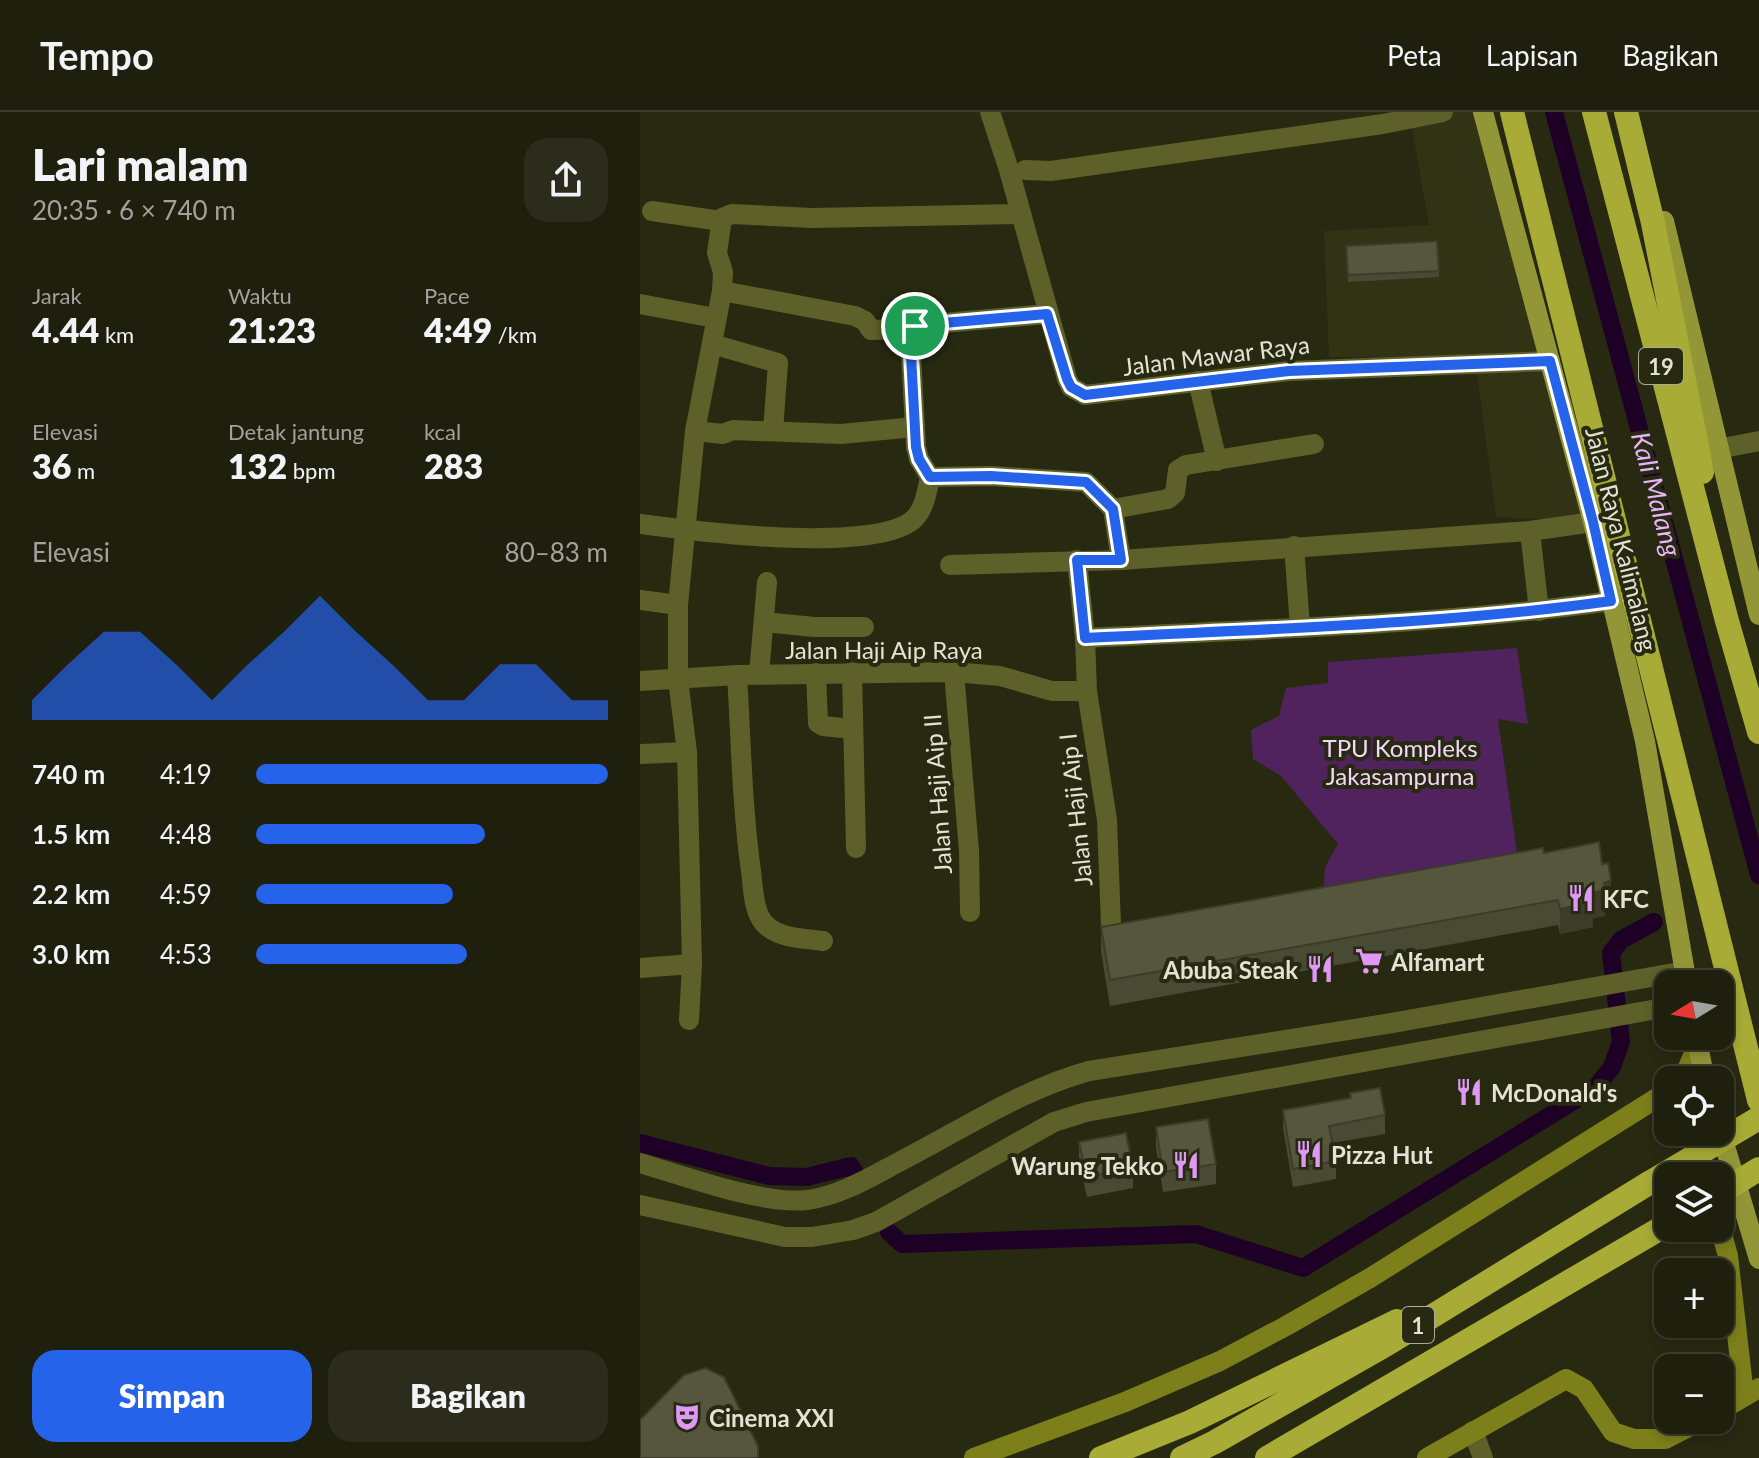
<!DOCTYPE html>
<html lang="id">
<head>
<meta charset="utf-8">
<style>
	body { margin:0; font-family:Lato,sans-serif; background:#2b2c1b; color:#f1f3f6; height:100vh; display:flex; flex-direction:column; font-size:30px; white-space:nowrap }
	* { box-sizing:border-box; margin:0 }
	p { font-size:26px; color:#a1a29d }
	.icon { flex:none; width:44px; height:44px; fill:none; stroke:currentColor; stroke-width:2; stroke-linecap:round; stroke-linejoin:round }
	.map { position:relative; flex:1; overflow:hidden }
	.side { display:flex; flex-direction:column; background:#1e1f0d; width:640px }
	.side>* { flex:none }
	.needle { width:52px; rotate:259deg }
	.controls { position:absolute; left:1014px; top:858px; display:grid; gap:16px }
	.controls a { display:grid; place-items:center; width:80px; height:80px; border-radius:16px; background:#1e1f0d; box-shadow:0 4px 12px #0003,0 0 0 2px #3c3d2e; font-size:40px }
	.pin { position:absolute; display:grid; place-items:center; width:68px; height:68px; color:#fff; margin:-34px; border:4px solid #fff; border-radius:50%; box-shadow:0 2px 8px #0007 }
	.round { display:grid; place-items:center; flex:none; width:84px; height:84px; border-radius:24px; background:#2b2c1b }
	.headline { display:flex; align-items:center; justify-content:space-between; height:136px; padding:0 32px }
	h1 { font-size:44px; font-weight:800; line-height:60px }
	.metrics { display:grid; grid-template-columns:repeat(3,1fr); gap:12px; height:136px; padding:8px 32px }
	.metrics div { display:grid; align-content:center }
	.metrics b { font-size:34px; font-weight:800 }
	.metrics small { font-size:22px; font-weight:400 }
	.metrics p { font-size:22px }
	.chart { height:224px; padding:16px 32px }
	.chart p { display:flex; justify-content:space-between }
	.chart svg { width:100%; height:144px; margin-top:8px; fill:#2563eb; opacity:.7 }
	.primary-button { display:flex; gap:16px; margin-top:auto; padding:16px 32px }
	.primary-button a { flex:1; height:92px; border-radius:24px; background:#2563eb; color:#fff; font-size:32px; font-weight:800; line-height:92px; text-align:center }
	.primary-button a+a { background:#2b2c1b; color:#f1f3f6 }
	ul { padding:0 32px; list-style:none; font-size:26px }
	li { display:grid; grid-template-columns:128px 96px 1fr; align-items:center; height:60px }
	li i { height:20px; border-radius:10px; background:#2563eb }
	header { display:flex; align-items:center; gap:48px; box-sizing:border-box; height:112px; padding:0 40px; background:#1e1f0d; border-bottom:2px solid #3c3d2e }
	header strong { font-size:38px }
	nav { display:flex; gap:44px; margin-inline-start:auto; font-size:28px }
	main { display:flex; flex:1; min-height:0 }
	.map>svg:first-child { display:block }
</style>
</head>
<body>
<header>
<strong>Tempo</strong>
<nav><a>Peta</a><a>Lapisan</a><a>Bagikan</a></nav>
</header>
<main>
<section class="side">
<div class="headline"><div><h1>Lari malam</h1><p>20:35 · 6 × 740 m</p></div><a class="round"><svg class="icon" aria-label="share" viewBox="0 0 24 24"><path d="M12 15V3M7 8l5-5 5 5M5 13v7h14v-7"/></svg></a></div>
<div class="metrics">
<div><p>Jarak</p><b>4.44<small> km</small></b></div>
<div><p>Waktu</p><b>21:23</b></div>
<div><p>Pace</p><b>4:49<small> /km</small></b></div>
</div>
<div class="metrics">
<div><p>Elevasi</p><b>36<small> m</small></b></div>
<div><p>Detak jantung</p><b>132<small> bpm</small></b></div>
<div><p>kcal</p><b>283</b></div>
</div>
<div class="chart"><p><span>Elevasi</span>80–83 m</p>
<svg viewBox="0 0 160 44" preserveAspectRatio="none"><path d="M0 44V38L10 27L20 17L30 17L40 27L50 38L60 27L70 17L80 6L90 17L100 27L110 38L120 38L130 27L140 27L150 38L160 38V44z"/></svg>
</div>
<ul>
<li><b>740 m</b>4:19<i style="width:100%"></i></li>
<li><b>1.5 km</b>4:48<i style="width:65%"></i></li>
<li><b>2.2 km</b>4:59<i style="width:56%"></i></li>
<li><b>3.0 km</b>4:53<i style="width:60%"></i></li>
</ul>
<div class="primary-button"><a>Simpan</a><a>Bagikan</a></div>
</section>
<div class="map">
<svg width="1119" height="1346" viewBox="0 0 1119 1346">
	<rect width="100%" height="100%" fill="#282911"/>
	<path fill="#323314" d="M 769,0 L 843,0 L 953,410 L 856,405 L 835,246 L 689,245 L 684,119 L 789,113 Z"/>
	<path fill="#50225e" d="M 877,536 L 888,612 L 858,607 L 878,748 L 684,774 L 685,755 L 698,732 L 641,664 L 613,647 L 611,618 L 639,604 L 646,576 L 688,571 L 688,550 Z"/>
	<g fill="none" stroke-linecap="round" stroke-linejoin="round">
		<g stroke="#1e0027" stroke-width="18">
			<path d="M 914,0 L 1119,763"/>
			<path d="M 0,1031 L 129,1064 L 167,1065 L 211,1054 L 216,1063"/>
			<path d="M 249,1120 L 262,1132 L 556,1122 L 663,1156 L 956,975 L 972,955 L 981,930 L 971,841 L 981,828 L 1014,810"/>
		</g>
		<g stroke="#5d6028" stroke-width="20">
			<path d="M 350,0 L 369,58 L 427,267 L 431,275 L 445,283 L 649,259 L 910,249"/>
			<path d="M 385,58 L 411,59 L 743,12 L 803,0"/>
			<path d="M 12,99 L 81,109"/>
			<path d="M 82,179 L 215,204 L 225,209 L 231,218 L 272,217 L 280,213 L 407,202"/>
			<path d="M 0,192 L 75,206"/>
			<path d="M 72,232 L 138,251 L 133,319"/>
			<path d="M 558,269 L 577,349"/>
			<path d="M 55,319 L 83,322 L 93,318 L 201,322 L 275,315"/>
			<path d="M 1078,337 L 1119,329"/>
			<path d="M 290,365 L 351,364 L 446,370 L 473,397 L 481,448"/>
			<path d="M 473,397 L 528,387 L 535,381 L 538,358 L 546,353 L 674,332"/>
			<path d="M 0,412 C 52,419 239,443 275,406 C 285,395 287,379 290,365 L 279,347 L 276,335 L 270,225 L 272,217"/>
			<path d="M 890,419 L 899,499"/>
			<path d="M 654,434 L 660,515"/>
			<path d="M 437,448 L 445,526 L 447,579 L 467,708 L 471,813"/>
			<path d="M 310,453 L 481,448 L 890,419 L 953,410"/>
			<path d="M 0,488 L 38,493"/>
			<path d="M 124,510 L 174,515 L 224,515"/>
			<path d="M 445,526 C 620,517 798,513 971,489"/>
			<path d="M 212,560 L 216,736"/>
			<path d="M 314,560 L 329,739 L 330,800"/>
			<path d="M 176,561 L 178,611 L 183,614 L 212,617"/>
			<path d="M 119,562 L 127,470"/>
			<path d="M 97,563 C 101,628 102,695 111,759 C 113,774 113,794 121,807 C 133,827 163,826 183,829"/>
			<path d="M 0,569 L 97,563 L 314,560 L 360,564 L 412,579 L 447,579"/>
			<path d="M 0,642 L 47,640"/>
			<path d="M 0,856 L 52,852"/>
			<path d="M 49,908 L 52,852 L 47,640 L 38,567 L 38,493 L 55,319 L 82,179 L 83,160 L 77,141 L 82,106 L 92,102 L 172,106 L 381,102"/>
			<path d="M 0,1051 C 45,1064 122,1093 167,1088 C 199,1084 229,1066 257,1051 C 320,1019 380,978 449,959 L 752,911 L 1045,859"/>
			<path d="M 0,1093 L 145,1125 L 172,1125 L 213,1118 L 236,1110 L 414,1010 L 446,1000 L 1028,895"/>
			<path d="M 833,1319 L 843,1346"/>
		</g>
		<g stroke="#7c7f1a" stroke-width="20">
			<path d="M 1043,968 L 1058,931"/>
			<path d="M 1055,1020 L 1066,1064"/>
			<path d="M 1080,1115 L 1088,1144 L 1104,1283"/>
			<path d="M 1080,1299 L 1119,1276"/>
			<path d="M 334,1346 L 485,1290 L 580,1249 L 646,1214 L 730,1166 L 1028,979"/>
			<path d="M 787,1346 L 926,1267 L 944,1277 L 973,1320 L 994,1327 L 1025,1327 L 1062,1308"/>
		</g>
		<g stroke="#939637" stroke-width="20">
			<path d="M 843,0 L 953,410 L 1005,629 L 1047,872"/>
			<path d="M 1024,109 L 1119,503"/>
			<path d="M 1056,924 L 1065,968"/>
			<path d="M 1080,1018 L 1119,1147"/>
		</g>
		<g stroke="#a8ab35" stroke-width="24">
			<path d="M 872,0 L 1119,988"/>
			<path d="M 954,0 L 1087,509 L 1119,620"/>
			<path d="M 986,0 L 1013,111 L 1062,360"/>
			<path d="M 461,1346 L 550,1310 L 757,1209"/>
			<path d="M 542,1346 L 575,1330 L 747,1232 L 1009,1071"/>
			<path d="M 627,1346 L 1028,1112"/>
		</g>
		<g stroke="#a8ab35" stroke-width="24">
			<path d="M 1009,1071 L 1119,1006"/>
			<path d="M 1080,1081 L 1119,1057"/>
		</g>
	</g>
	<g fill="#494a34">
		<path d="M 797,129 L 799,165 L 708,170 L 706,134 Z"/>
		<path d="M 904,741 L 962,752 L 971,794 L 965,796 L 965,804 L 953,806 L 953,815 L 920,822 L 918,813 L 470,894 L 461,840 L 461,815 Z"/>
		<path d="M 710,981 L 745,1003 L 745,1022 L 692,1031 L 696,1049 L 696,1067 L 653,1075 L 643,1016 L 643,998 L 710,986 Z"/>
		<path d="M 516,1015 L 576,1052 L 576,1072 L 523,1080 L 516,1035 Z"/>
		<path d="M 439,1030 L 493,1056 L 493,1076 L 447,1085 L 439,1050 Z"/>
	</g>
	<path fill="#3c3c2b" d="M 971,768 L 971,794 L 965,796 L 965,804 L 953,806 L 953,815 L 920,822 L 920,797 L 951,781 L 964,771 Z"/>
	<g fill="#55563d" stroke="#3c3c2b" stroke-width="2">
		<path d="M 797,129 L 799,159 L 708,163 L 706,134 Z"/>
		<path d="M 959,730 L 962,752 L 968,751 L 971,768 L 964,771 L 965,778 L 951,781 L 953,790 L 920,797 L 918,788 L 470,868 L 461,815 L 903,736 L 904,741 Z"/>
		<path d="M 740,976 L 745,1003 L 689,1014 L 696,1049 L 653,1057 L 643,998 L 711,986 L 710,981 Z"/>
		<path d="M 568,1007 L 576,1052 L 523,1060 L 516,1015 Z"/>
		<path d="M 486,1021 L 493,1056 L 447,1065 L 439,1030 Z"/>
		<path d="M 65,1256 L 84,1265 L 118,1334 L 118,1346 L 0,1346 L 0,1308 L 44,1263 Z"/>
	</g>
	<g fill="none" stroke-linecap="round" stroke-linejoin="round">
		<g stroke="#fff" stroke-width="16">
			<path id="route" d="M 407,202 L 427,267 L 431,275 L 445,283 L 649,259 L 910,249 L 953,410 L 971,489 C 798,513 620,517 445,526 L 437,448 L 481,448 L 473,397 L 446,370 L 351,364 L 290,365 L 279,347 L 276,335 L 270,225 L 272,217 L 280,213 Z"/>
		</g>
		<use href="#route" stroke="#2563eb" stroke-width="10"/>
	</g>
	<defs>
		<g id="restaurant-bare" transform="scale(2.16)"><path d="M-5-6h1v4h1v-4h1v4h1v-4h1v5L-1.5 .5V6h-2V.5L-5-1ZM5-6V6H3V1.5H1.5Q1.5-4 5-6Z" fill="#dd99f3" stroke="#282911" stroke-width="2.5" paint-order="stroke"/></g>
		<g id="supermarket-bare" transform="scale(2.16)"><path d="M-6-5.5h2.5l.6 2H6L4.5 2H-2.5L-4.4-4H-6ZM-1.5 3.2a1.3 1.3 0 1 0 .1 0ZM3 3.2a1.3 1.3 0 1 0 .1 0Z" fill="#dd99f3" stroke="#282911" stroke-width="2.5" paint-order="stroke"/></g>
		<g id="theatre-bare" transform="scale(2.16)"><path d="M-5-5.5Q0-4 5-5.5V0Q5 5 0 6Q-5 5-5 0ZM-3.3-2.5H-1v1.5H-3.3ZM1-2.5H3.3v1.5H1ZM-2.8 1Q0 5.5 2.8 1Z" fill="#dd99f3" stroke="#282911" stroke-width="2.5" paint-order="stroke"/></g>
	</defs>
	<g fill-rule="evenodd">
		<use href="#restaurant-bare" x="941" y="786"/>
		<use href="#supermarket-bare" x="729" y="849"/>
		<use href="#restaurant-bare" x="680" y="857"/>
		<use href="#restaurant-bare" x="829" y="980"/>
		<use href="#restaurant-bare" x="669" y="1042"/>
		<use href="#restaurant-bare" x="546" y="1053"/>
		<use href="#theatre-bare" x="47" y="1305"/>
	</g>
	<g text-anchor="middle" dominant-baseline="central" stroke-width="8" stroke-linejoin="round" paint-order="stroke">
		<g fill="#282911" stroke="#aaab9a" stroke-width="2">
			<rect x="999" y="236" width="44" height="36" rx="6"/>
			<rect x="762" y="1195" width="32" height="36" rx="6"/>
		</g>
		<g font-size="22" font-weight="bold" fill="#e2e3d4">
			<text x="1021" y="254">19</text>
			<text x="778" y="1213">1</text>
		</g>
		<g font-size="24" fill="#e2e3d4" stroke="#282911">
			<text transform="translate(576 243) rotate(-7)">Jalan Mawar Raya</text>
			<text transform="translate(982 427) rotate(76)">Jalan Raya Kalimalang</text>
			<text x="244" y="537">Jalan Haji Aip Raya</text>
			<text transform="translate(297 682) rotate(-94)">Jalan Haji Aip II</text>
			<text transform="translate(435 698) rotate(-96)">Jalan Haji Aip I</text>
		</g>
		<g font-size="24" fill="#f2d7fb" stroke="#282911">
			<text x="760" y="635">TPU Kompleks<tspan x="760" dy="28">Jakasampurna</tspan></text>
		</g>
		<g font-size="24" font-weight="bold" fill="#e2e3d4" stroke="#282911" text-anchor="start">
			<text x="963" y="786">KFC</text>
			<text x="751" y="849">Alfamart</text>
			<text x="658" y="857" text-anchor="end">Abuba Steak</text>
			<text x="851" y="980">McDonald's</text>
			<text x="691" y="1042">Pizza Hut</text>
			<text x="524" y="1053" text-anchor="end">Warung Tekko</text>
			<text x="69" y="1305">Cinema XXI</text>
		</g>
		<g font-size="26" font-style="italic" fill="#eab4fc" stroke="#282911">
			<text transform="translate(1017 382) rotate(75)">Kali Malang</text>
		</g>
	</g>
</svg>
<div class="controls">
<a><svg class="needle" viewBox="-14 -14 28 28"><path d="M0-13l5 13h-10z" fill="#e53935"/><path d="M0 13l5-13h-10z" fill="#a1a29d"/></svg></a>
<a><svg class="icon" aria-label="locate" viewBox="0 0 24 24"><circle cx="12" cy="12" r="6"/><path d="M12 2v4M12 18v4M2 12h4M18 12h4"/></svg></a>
<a><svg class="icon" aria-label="layers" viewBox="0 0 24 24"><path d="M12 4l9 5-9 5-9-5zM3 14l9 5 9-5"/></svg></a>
<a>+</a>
<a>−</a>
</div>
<div class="pin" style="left:275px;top:214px;background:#1e9e55"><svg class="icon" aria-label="arrive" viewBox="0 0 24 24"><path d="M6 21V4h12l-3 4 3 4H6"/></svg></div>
</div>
</main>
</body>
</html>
